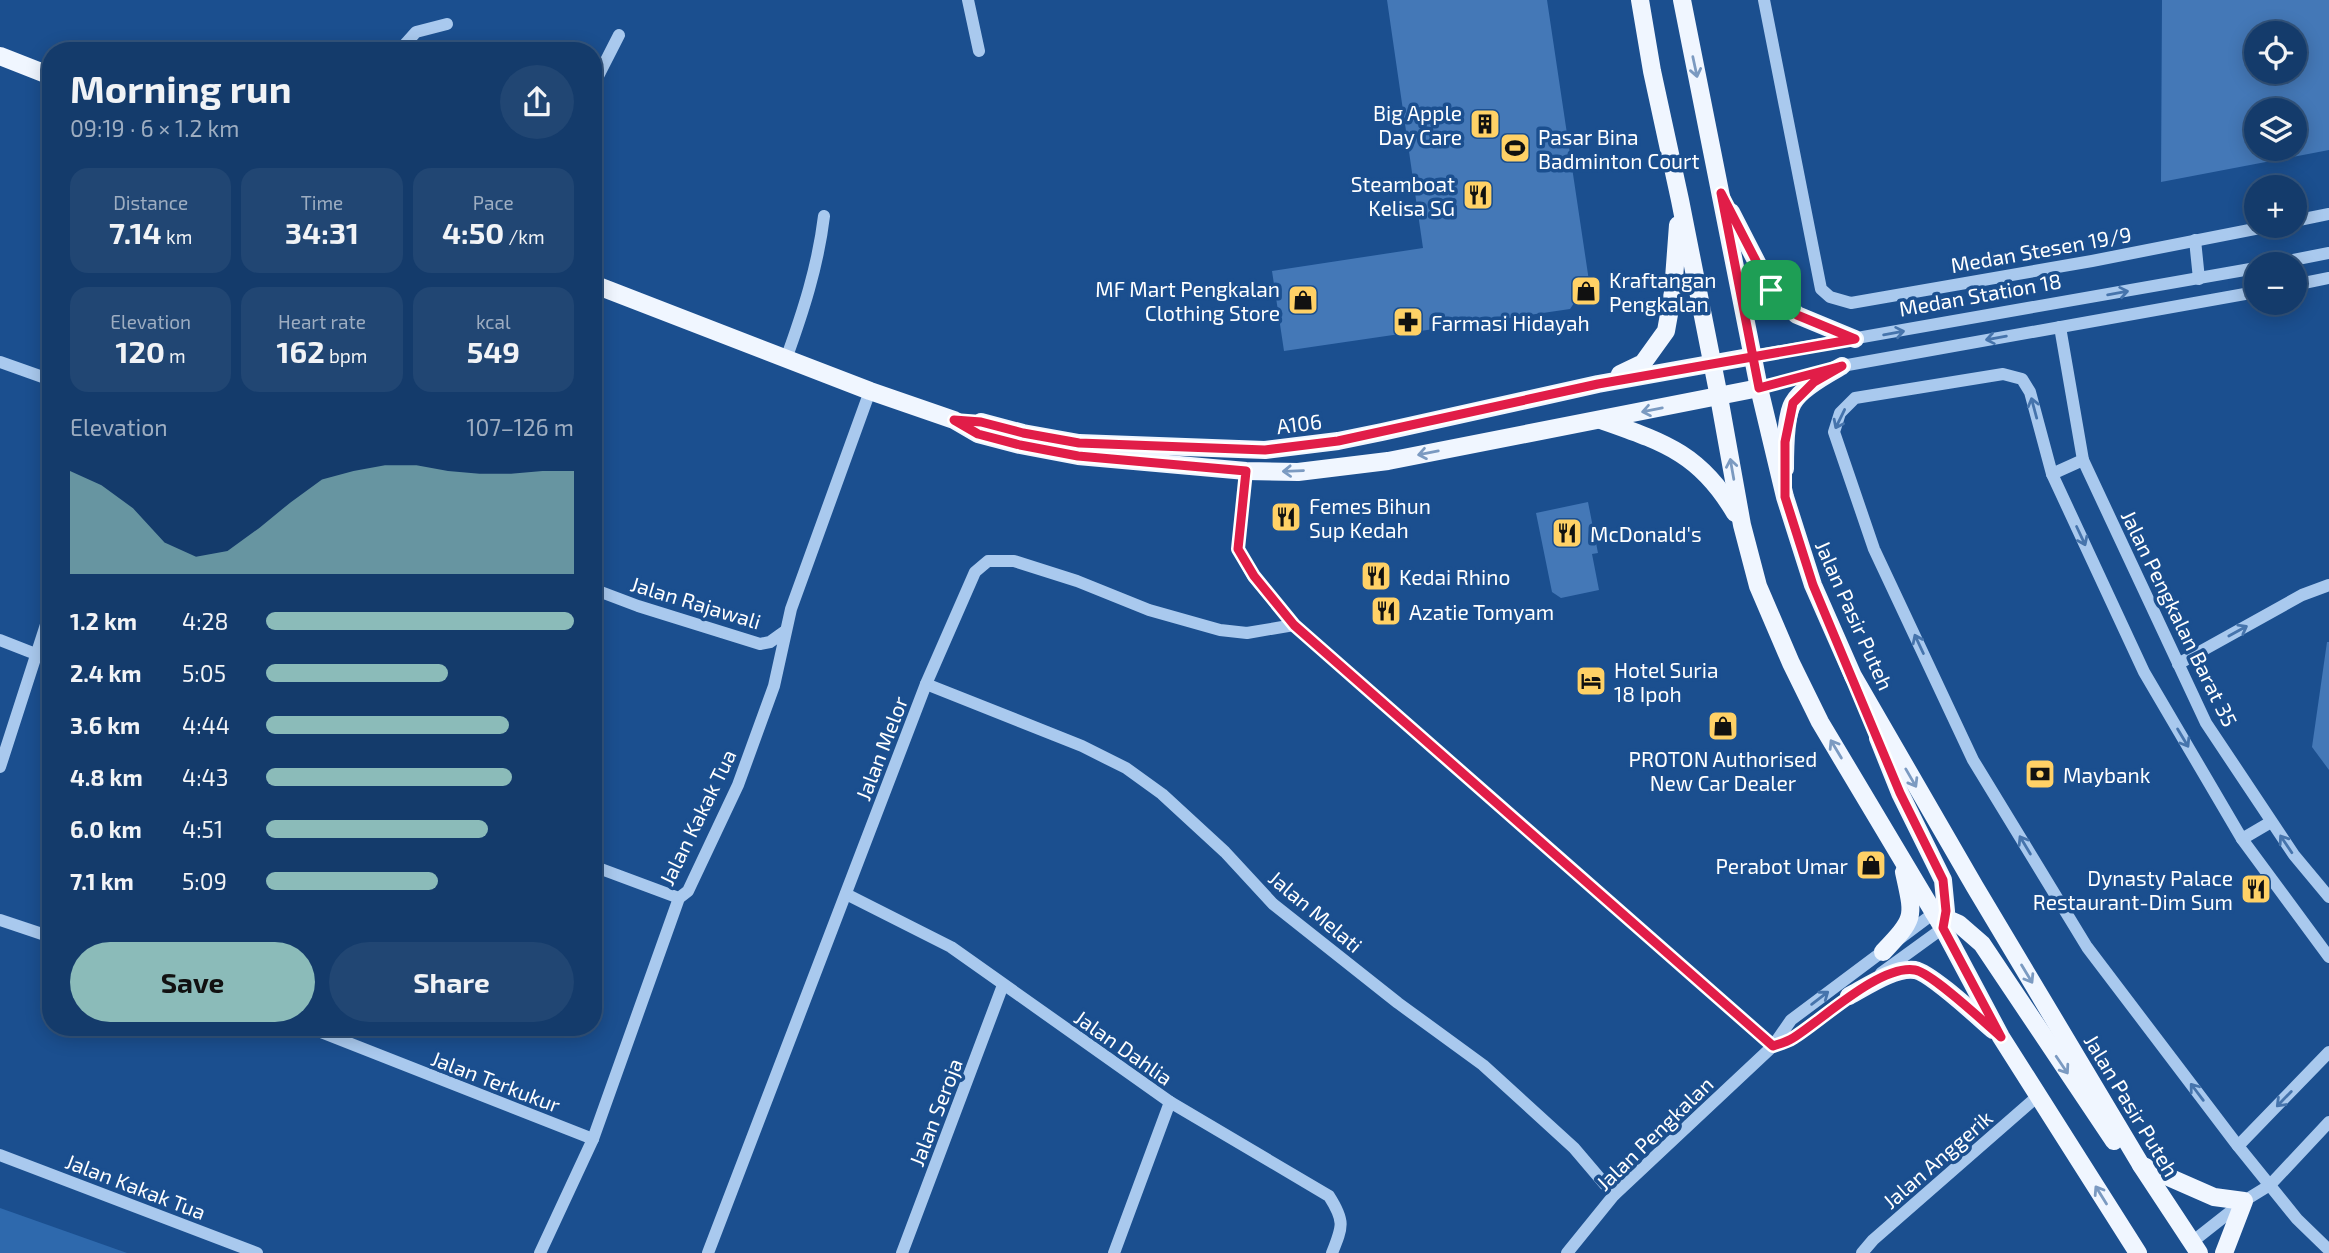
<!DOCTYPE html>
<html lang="en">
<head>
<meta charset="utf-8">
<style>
	body { margin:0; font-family:"Exo 2",sans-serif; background:#214673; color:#f1f3f6; height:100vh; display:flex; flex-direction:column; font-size:26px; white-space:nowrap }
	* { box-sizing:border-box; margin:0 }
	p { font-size:23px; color:#9dadc1 }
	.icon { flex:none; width:38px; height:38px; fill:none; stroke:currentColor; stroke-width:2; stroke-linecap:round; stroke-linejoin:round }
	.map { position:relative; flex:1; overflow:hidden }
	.details { position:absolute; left:42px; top:42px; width:560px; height:994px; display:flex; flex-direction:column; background:#143b6b; border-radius:28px; box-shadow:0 4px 18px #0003,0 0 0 2px #33557e }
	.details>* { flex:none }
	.fabs { position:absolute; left:2244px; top:21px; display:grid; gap:14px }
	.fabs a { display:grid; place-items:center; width:63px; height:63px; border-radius:50%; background:#143b6b; box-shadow:0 4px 18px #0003,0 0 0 2px #33557e; font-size:35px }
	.pin { position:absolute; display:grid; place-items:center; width:60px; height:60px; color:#fff; margin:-30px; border-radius:14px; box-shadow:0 4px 10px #0006 }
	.round { display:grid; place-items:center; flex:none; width:74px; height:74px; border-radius:37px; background:#214673 }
	.headline { display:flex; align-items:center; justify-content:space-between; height:119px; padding:0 28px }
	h1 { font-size:38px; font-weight:700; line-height:52px }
	.metrics { display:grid; grid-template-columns:repeat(3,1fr); gap:10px; height:119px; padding:7px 28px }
	.metrics div { display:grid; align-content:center; border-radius:18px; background:#214673; text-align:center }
	.metrics b { font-size:30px; font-weight:700 }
	.metrics small { font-size:19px; font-weight:400 }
	.metrics p { font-size:19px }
	.chart { height:196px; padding:14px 28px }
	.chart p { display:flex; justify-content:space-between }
	.chart svg { width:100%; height:126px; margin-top:7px; fill:#8bbbb9; opacity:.7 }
	.cta { display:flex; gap:14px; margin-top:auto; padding:14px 28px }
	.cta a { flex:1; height:80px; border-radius:42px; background:#8bbbb9; color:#111; font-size:28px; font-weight:700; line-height:80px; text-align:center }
	.cta a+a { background:#214673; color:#f1f3f6 }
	ul { padding:0 28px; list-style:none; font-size:23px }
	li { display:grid; grid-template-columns:112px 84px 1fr; align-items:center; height:52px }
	li i { height:18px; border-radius:9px; background:#8bbbb9 }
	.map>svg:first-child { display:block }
</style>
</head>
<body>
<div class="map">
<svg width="2329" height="1253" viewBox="0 0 2329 1253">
	<rect width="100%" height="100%" fill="#1b4f8f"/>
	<path fill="#2e69ad" d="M 0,1208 L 127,1253 L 0,1253 Z"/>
	<g fill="#4478b7" fill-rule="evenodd">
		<path d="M 1387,0 L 1547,0 L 1589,281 L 1570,309 L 1284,351 L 1272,271 L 1423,248 Z"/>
		<path d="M 2162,0 L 2329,0 L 2329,150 L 2161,182 ZM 2256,33 L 2294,33 L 2294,72 L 2256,72 ZM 2256,110 L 2294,110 L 2294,149 L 2256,149 Z"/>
		<path d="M 1588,502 L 1598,553 L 1592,554 L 1599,590 L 1561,598 L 1552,592 L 1536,513 Z"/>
		<path d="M 2327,642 L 2329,642 L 2329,770 L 2312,747 Z"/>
	</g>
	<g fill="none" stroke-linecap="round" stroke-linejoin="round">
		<g stroke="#a9c9ee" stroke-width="12">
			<path d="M 968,0 L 979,51"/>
			<path d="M 1764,0 L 1821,289 L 1830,297 L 1851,303 L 2092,261 L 2270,226"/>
			<path d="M 399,51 L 416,32 L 447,24"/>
			<path d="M 593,86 L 619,35"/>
			<path d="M 2294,221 L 2329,214"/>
			<path d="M 2195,240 L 2199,279"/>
			<path d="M 2273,264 L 2329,253"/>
			<path d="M 2294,285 L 2329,278"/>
			<path d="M 2060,327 L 2083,460 L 2206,723 L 2294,855 L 2329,897"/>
			<path d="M 1754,356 L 2256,268"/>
			<path d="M 786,359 C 803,312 818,266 824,216"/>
			<path d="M 0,362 L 51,380"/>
			<path d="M 1759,388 L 1842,366 L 2256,292"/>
			<path d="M 1246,471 L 1238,549 L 1253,576 L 1294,625 L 1773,1046"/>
			<path d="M 2052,474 L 2083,460"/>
			<path d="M 593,589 L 638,606 L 760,644 L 770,642 L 784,632"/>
			<path d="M 0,640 L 51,660"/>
			<path d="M 2178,664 L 2302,595 L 2329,585"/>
			<path d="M 926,684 L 1082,746 L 1126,768 L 1162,794 L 1225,852 L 1273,904 L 1398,1003 L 1483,1065 L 1574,1148 L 1614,1195"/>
			<path d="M 0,767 L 51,609"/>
			<path d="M 2242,839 L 2271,822"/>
			<path d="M 593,866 L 679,898"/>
			<path d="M 846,894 L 951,947 L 1170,1102 L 1329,1196 C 1345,1221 1343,1226 1332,1253"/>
			<path d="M 0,920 L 51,937"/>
			<path d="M 2329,957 L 2242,839 L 2144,672 L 2052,474 L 2030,392 L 2022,379 L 2003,374 L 1855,398 L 1840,413 L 1834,432 L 1874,549 L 1973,760 L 2087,947 L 2238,1146 L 2297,1219 L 2329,1250"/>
			<path d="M 1881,973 L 1943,928"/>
			<path d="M 308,1027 L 593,1139"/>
			<path d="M 1773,1046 L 1792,1039 L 1855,992"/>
			<path d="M 2238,1146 L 2329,1052"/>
			<path d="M 0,1155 L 257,1253"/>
			<path d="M 2192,1242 L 2244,1201 L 2270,1185 L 2329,1122"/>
			<path d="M 540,1253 L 593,1139 L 679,898 L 688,891 L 738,785 L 774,686 L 791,609 L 870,391"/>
			<path d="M 708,1253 L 926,684 L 975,572 L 988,561 L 1014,561 L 1077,581 L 1149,610 L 1220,630 L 1247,633 L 1294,625"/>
			<path d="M 902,1253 L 1003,985"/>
			<path d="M 1114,1253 L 1170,1102"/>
			<path d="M 1567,1253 L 1614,1195 L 1773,1046 L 1791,1020 L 1934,913"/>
			<path d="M 1862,1253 L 1873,1240 L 2039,1095"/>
		</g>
		<g stroke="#f0f6ff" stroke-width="18">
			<path d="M 1640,0 L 1652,71 L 1680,200 L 1719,397 L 1742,525 L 1758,586 L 1791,663 L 1820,722 L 1943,928 L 2001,1037 L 2138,1253"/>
			<path d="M 1682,0 L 1759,388 L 1785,497 L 1813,585 L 1853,676 L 1975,887 L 2141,1165 L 2199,1253"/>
			<path d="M 0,56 L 51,76"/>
			<path d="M 1731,212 L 1771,290 L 1797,315 L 1855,339"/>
			<path d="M 593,284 L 870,391 L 954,420 L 978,434 L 1020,445 L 1078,456 L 1246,471 L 1298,472 L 1388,461 L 1759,388"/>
			<path d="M 1620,374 L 1643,363 L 1666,331 L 1673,292 L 1678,225"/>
			<path d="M 1601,420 C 1663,442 1700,453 1735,513"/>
			<path d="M 981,422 L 1023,433 L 1079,443 L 1265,450 L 1338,441 L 1382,432 L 1598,384 L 1754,356"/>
			<path d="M 1785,469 C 1785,454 1785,416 1793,403 C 1801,388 1828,374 1842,366"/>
			<path d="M 1878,738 L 1900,793 L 1943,880 L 1946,911 L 1943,926"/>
			<path d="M 1934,913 L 1959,924 L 1982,944 L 2114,1141"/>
			<path d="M 1883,952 C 1916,917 1914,918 1904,872"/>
			<path d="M 1849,996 C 1866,987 1895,967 1915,970 C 1931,973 1978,1017 1993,1030"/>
			<path d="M 2141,1165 L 2214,1197 L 2244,1201 L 2224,1253"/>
		</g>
	</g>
	<defs><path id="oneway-shaft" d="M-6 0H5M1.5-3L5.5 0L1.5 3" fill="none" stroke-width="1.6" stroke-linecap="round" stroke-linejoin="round" transform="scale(1.75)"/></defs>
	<g stroke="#7b9ac1">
		<use href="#oneway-shaft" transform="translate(1695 67) rotate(78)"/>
		<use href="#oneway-shaft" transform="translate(1652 410) rotate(169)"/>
		<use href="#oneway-shaft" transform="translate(1428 453) rotate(169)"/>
		<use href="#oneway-shaft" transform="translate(1732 469) rotate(-100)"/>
		<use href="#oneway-shaft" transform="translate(1293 471) rotate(178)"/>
		<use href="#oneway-shaft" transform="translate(1836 749) rotate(-121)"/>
		<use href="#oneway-shaft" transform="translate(1911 778) rotate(60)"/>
		<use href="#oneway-shaft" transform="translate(2027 974) rotate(59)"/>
		<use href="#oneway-shaft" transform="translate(2062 1065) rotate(56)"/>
		<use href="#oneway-shaft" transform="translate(2101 1195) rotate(-122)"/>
	</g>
	<g stroke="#4674ac">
		<use href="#oneway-shaft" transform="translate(2118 293) rotate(-10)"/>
		<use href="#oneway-shaft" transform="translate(1894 333) rotate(-10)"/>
		<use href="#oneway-shaft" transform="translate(1996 338) rotate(170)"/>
		<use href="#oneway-shaft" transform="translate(2034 408) rotate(-105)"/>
		<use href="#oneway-shaft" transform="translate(1840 419) rotate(116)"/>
		<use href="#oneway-shaft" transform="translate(2081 536) rotate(65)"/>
		<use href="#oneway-shaft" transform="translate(2238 631) rotate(-29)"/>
		<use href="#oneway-shaft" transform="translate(1919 644) rotate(-115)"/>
		<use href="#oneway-shaft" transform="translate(2183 738) rotate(59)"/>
		<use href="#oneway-shaft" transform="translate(2286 844) rotate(-124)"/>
		<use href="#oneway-shaft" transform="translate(2025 845) rotate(-121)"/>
		<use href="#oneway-shaft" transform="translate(1820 998) rotate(-37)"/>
		<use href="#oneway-shaft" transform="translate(2197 1092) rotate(-127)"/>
		<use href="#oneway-shaft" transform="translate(2284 1099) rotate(134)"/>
	</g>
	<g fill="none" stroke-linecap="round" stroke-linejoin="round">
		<g stroke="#fff" stroke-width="14">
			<path id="route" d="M 1771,290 L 1797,315 L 1855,339 L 1598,384 L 1338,441 L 1265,450 L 1079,443 L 1023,433 L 981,422 L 954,420 L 978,434 L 1020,445 L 1078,456 L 1246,471 L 1238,549 L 1254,576 L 1294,625 L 1773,1046 C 1779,1044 1787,1042 1793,1038 C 1821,1021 1880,964 1915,970 C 1932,973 1985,1023 2001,1037 L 1943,928 L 1946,911 L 1943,880 L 1900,793 L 1813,585 L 1785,497 L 1785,442 L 1793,403 L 1814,382 L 1842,366 L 1759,388 L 1721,193 L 1771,290"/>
		</g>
		<use href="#route" stroke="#e11d48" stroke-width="9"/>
	</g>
	<defs>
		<g id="building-square" transform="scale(1.575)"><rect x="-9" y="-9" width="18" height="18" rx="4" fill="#ffd166" stroke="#1b4f8f"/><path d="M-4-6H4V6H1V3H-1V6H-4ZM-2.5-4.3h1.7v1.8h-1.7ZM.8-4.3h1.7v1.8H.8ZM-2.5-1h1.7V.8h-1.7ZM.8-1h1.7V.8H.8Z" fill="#111"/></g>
		<g id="stadium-square" transform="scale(1.575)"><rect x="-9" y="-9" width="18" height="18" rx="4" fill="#ffd166" stroke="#1b4f8f"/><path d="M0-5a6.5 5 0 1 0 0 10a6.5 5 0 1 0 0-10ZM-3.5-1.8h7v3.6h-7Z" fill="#111"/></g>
		<g id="restaurant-square" transform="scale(1.575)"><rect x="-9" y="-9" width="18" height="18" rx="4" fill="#ffd166" stroke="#1b4f8f"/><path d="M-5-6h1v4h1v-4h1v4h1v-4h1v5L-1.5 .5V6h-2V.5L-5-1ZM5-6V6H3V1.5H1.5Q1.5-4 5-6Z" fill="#111"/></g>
		<g id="shop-square" transform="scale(1.575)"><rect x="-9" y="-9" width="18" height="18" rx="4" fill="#ffd166" stroke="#1b4f8f"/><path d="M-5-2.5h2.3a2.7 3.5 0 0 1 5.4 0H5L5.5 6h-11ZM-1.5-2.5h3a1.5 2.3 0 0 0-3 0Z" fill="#111"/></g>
		<g id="pharmacy-square" transform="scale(1.575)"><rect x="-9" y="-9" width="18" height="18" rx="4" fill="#ffd166" stroke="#1b4f8f"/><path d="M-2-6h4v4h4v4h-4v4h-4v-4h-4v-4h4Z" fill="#111"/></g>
		<g id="hotel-square" transform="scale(1.575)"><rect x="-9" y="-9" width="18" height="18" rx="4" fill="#ffd166" stroke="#1b4f8f"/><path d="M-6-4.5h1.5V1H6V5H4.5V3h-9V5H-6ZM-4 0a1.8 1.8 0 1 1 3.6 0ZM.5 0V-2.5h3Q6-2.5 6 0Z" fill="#111"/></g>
		<g id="bank-square" transform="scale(1.575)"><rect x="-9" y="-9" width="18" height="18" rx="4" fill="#ffd166" stroke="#1b4f8f"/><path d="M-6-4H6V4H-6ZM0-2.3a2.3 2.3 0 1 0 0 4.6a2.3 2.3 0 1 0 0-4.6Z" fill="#111"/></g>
	</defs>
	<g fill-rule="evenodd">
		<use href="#building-square" x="1485" y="124"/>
		<use href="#stadium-square" x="1515" y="148"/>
		<use href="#restaurant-square" x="1478" y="195"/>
		<use href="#shop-square" x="1586" y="291"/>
		<use href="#shop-square" x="1303" y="300"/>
		<use href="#pharmacy-square" x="1408" y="322"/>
		<use href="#restaurant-square" x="1286" y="517"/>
		<use href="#restaurant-square" x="1567" y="533"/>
		<use href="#restaurant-square" x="1376" y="576"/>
		<use href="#restaurant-square" x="1386" y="611"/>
		<use href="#hotel-square" x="1591" y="681"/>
		<use href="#shop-square" x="1723" y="726"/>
		<use href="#bank-square" x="2040" y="774"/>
		<use href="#shop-square" x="1871" y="865"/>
		<use href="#restaurant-square" x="2256" y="889"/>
	</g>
	<g text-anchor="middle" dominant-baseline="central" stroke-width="7" stroke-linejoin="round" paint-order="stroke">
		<g font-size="21" fill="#fff" stroke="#1b4f8f" text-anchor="start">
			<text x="1462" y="112" text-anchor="end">Big Apple<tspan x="1462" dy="24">Day Care</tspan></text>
			<text x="1538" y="136">Pasar Bina<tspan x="1538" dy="24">Badminton Court</tspan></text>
			<text x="1455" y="183" text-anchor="end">Steamboat<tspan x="1455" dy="24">Kelisa SG</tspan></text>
			<text x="1609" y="279">Kraftangan<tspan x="1609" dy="24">Pengkalan</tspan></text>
			<text x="1280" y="288" text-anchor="end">MF Mart Pengkalan<tspan x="1280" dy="24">Clothing Store</tspan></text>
			<text x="1431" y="322">Farmasi Hidayah</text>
			<text x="1309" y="505">Femes Bihun<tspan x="1309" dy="24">Sup Kedah</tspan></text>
			<text x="1590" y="533">McDonald's</text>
			<text x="1399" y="576">Kedai Rhino</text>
			<text x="1409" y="611">Azatie Tomyam</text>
			<text x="1614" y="669">Hotel Suria<tspan x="1614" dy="24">18 Ipoh</tspan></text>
			<text x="1723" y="758" text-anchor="middle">PROTON Authorised<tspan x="1723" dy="24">New Car Dealer</tspan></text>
			<text x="2063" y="774">Maybank</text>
			<text x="1848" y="865" text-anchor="end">Perabot Umar</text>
			<text x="2233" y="877" text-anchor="end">Dynasty Palace<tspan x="2233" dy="24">Restaurant-Dim Sum</tspan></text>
		</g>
		<g font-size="21" fill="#fff" stroke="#1b4f8f">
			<text transform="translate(2041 249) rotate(-10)">Medan Stesen 19/9</text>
			<text transform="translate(1980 294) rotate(-10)">Medan Station 18</text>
			<text transform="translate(1299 423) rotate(-7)">A106</text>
			<text transform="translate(696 602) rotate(17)">Jalan Rajawali</text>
			<text transform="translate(1855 615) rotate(66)">Jalan Pasir Puteh</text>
			<text transform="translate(2180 618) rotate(64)">Jalan Pengkalan Barat 35</text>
			<text transform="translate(881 748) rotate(-69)">Jalan Melor</text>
			<text transform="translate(697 817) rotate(-64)">Jalan Kakak Tua</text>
			<text transform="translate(1316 911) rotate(40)">Jalan Melati</text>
			<text transform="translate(1124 1047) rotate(35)">Jalan Dahlia</text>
			<text transform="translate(496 1081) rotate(21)">Jalan Terkukur</text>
			<text transform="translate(2132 1105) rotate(59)">Jalan Pasir Puteh</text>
			<text transform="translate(935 1112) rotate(-69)">Jalan Seroja</text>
			<text transform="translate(1654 1133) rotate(-44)">Jalan Pengkalan</text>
			<text transform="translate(1937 1159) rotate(-41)">Jalan Anggerik</text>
			<text transform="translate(136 1186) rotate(21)">Jalan Kakak Tua</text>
		</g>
	</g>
</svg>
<div class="fabs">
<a><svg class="icon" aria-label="locate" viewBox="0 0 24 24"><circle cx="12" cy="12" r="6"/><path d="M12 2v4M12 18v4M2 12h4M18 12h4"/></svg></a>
<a><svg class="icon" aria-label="layers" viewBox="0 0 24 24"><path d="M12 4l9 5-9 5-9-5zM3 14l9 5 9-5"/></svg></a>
<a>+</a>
<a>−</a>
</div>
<div class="pin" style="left:1771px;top:290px;background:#1e9e55"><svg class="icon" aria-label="arrive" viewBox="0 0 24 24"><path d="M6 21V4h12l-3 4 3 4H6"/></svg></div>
<section class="details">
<div class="headline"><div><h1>Morning run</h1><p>09:19 · 6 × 1.2 km</p></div><a class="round"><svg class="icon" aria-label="share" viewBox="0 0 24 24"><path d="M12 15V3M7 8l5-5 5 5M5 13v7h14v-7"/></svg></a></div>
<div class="metrics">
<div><p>Distance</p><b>7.14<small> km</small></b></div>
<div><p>Time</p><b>34:31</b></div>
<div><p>Pace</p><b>4:50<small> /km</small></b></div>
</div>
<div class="metrics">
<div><p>Elevation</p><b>120<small> m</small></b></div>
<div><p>Heart rate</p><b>162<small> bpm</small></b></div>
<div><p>kcal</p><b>549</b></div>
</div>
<div class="chart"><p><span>Elevation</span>107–126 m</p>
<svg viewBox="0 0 160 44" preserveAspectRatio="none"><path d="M0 44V8L10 13L20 21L30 33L40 38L50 36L60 28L70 19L80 11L90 8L100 6L110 6L120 8L130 9L140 9L150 8L160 8V44z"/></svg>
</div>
<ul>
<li><b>1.2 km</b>4:28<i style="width:100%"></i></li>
<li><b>2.4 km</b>5:05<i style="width:59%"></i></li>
<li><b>3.6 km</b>4:44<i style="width:79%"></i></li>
<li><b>4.8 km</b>4:43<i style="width:80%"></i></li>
<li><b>6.0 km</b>4:51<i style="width:72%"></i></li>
<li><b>7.1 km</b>5:09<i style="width:56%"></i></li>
</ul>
<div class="cta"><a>Save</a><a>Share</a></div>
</section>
</div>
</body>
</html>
